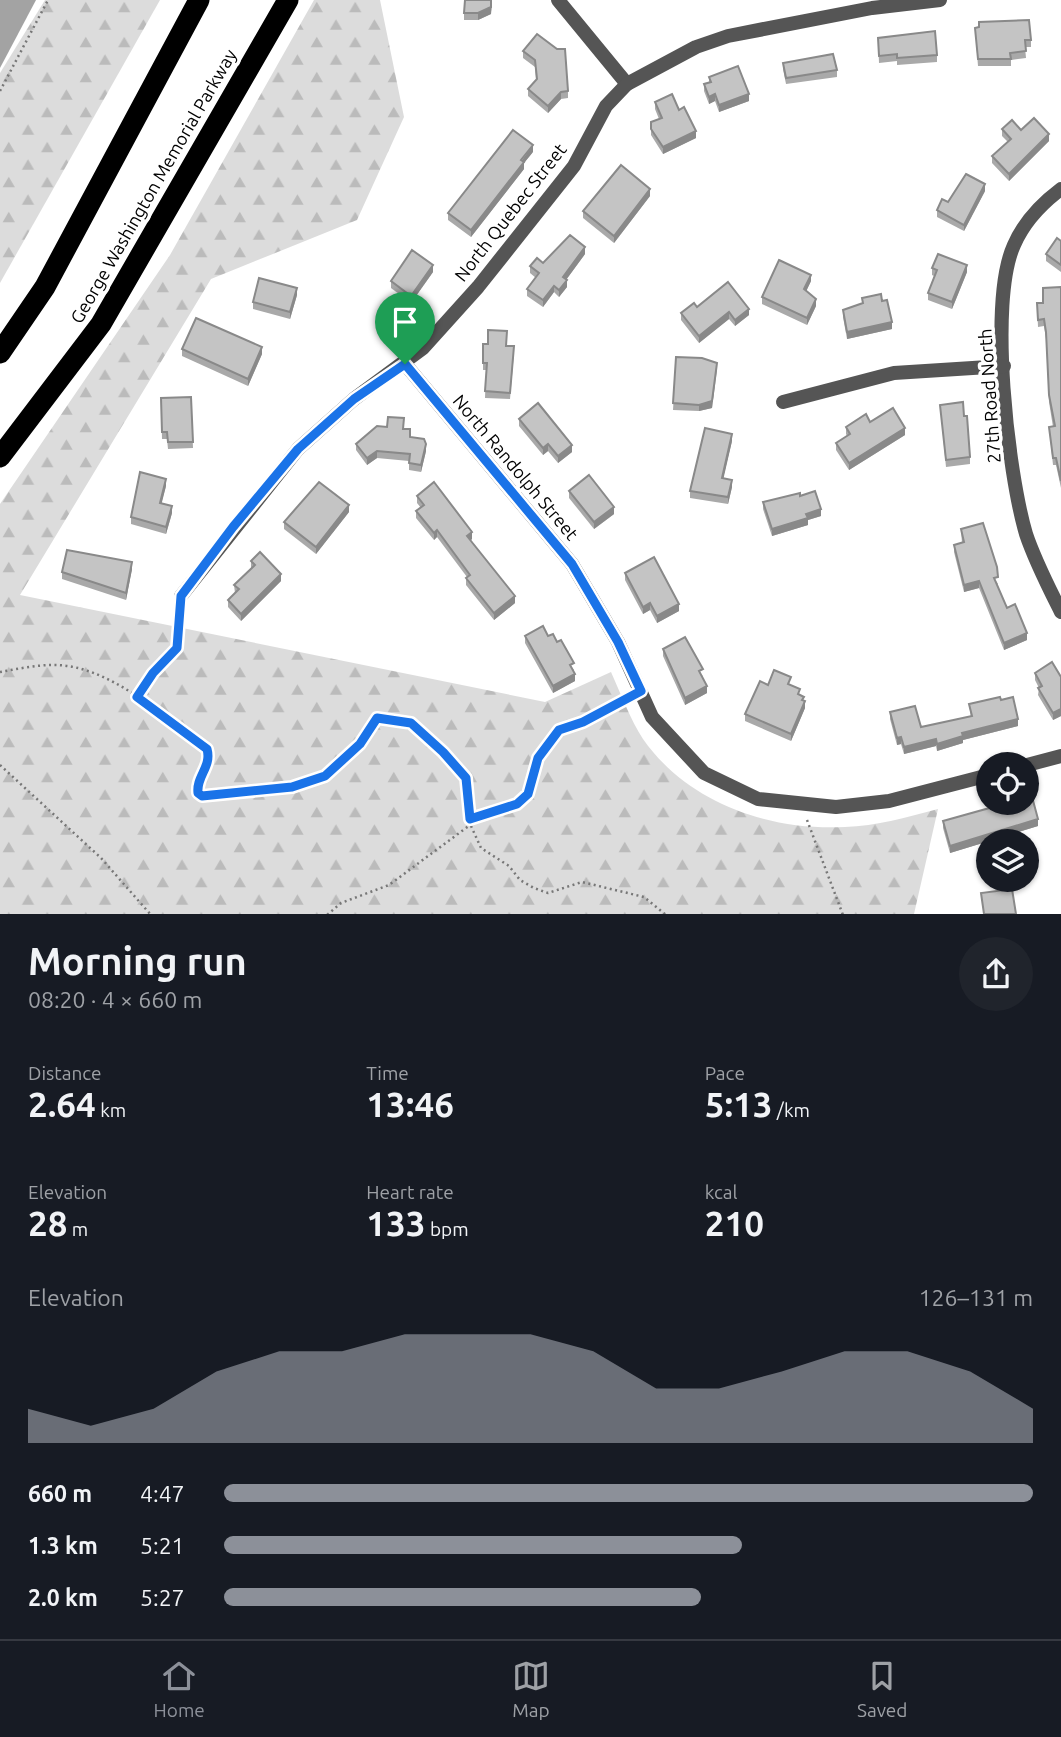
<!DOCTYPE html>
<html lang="en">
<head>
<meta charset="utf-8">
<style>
	body { margin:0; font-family:Ubuntu,sans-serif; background:#20242c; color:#f1f3f6; height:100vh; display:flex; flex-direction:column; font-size:26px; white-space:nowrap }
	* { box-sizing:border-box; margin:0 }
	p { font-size:23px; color:#9ea1a6 }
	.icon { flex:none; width:38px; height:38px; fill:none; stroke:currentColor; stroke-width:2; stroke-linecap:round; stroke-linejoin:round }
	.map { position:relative; height:914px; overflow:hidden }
	.drawer { display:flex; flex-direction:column; background:#171b24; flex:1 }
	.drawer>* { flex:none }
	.controls { position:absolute; left:976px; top:752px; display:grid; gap:14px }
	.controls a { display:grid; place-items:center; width:63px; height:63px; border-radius:50%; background:#171b24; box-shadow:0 2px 5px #0004; font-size:35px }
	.pin { position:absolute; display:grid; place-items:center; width:60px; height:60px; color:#fff; margin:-72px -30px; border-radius:50% 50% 50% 0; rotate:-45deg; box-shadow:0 0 7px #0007 }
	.pin .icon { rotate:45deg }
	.round { display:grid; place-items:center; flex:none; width:74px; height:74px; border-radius:37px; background:#20242c }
	.overview { display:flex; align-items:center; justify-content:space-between; height:119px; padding:0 28px }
	h1 { font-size:38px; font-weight:700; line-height:52px }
	.metrics { display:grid; grid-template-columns:repeat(3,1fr); gap:10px; height:119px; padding:7px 28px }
	.metrics div { display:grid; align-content:center }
	.metrics b { font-size:35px; font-weight:700 }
	.metrics small { font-size:19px; font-weight:400 }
	.metrics p { font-size:19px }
	.chart { height:196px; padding:14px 28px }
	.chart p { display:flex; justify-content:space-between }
	.chart svg { width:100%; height:126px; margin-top:7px; fill:#8c9099; opacity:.7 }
	ul { padding:0 28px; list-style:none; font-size:23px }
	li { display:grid; grid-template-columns:112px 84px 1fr; align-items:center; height:52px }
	li i { height:18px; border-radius:9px; background:#8c9099 }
	.tab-bar { display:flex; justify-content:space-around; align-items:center; height:98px; border-top:2px solid #363941; background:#171b24; font-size:19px; color:#9ea1a6 }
	.tab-bar a { display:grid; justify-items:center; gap:4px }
	.tab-bar .current { color:#8c9099 }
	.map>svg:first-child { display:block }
</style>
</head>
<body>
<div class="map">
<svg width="1061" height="915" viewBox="0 0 1061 915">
	<defs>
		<pattern id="forest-firs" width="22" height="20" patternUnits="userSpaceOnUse" patternTransform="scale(1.75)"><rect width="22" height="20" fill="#dcdcdc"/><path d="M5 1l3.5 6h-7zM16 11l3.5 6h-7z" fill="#bbb"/></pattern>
	</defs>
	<rect width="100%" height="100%" fill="#fff"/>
	<g fill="url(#forest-firs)">
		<path d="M 45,0 L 160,0 L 0,283 L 0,73 Z"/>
		<path d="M 314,0 L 380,0 L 404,117 L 357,220 L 211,279 L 20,595 L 545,702 L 611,672 C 621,694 630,719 643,739 C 688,803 769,831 845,827 C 876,826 908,817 938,809 L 914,914 L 0,914 L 0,504 L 170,255 Z"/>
	</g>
	<path fill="#a3a3a3" d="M 0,0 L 36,0 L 0,68 Z"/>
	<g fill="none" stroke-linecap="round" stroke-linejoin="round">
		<g stroke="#777" stroke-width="2.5" stroke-dasharray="2 3.5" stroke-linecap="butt">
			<path d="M 0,91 L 48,0"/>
			<path d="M 0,672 C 17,669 36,665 53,665 C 108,664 166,718 207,749 C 212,767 196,776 198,793 L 203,796 L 292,787 L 325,776 L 360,744 L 377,718 L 411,723 L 466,778 L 470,825 L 389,885 L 341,903 L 327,915"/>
			<path d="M 137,697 L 153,673 L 177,648 L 179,610"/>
			<path d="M 0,765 L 101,858 L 151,915"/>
			<path d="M 470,819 L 517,805 L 528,794 L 538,758 L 559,730 L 583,722 L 628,698"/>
			<path d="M 807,820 L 843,915"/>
			<path d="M 471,826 L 481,848 L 509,866 L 520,880 L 534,888 L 548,893 L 582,882 L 644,897 L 666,915"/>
		</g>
		<g stroke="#555" stroke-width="14">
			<path d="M 558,0 L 627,84"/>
			<path d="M 1061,189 C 1041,204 1024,222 1014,245 C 988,302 1008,473 1026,534 C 1035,561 1048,586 1061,612"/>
			<path d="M 405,364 L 572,564 L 618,642 L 652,717 L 704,773 L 758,799 L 836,807 L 889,801 L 989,775"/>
			<path d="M 783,402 L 894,373 L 1004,366"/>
			<path d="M 181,596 L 298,449 L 354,399 L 423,348 L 478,287 L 574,166 L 606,106 L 627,84 L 696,47 L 728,36 L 872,8 L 940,0"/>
			<path d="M 1027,765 L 1061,756"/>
		</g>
		<g stroke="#000" stroke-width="21">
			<path d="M 0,353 L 45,287 L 199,0"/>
			<path d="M 0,457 L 101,324 L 288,0"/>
		</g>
	</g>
	<g fill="#a9a9a9">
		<path d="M 492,0 L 491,14 L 478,20 L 464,20 L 464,13 Z"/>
		<path d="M 979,22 L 1031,40 L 1031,47 L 1025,47 L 1026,58 L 1011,60 L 1011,66 L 978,66 L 975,28 L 979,27 Z"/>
		<path d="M 537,34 L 568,91 L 568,98 L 561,99 L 548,113 L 528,96 L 528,89 L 536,80 L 535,67 L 523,58 L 523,51 Z"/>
		<path d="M 878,38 L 937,55 L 937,62 L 897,65 L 897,61 L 879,63 Z"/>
		<path d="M 783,63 L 837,70 L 837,77 L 786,84 L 783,69 Z"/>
		<path d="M 709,77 L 749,101 L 719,112 L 715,101 L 709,104 L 704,91 L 704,84 L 709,82 Z"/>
		<path d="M 655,102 L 679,110 L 696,138 L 663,154 L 651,135 L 651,122 L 659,119 L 655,109 Z"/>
		<path d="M 1002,129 L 1021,130 L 1049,141 L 1009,181 L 992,163 L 992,156 L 1008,142 L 1002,136 Z"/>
		<path d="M 533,152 L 524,163 L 524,169 L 471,237 L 448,220 L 448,213 Z"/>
		<path d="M 985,191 L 964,231 L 937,217 L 937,210 L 948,202 Z"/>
		<path d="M 650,196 L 614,243 L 583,218 L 583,211 Z"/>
		<path d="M 1061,241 L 1061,272 L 1046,261 L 1046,254 Z"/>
		<path d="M 585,254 L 566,280 L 567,287 L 559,297 L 554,292 L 543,307 L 527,296 L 527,289 L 536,278 L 530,273 L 530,266 Z"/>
		<path d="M 932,268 L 967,272 L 952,309 L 928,300 L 928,293 L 934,276 L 932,275 Z"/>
		<path d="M 433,272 L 411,303 L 391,288 L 391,281 Z"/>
		<path d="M 811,281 L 806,291 L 816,306 L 807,325 L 762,304 L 762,297 Z"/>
		<path d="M 1061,287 L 1061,488 L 1056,465 L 1053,465 L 1049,427 L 1053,427 L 1049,402 L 1046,339 L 1044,326 L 1038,327 L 1037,303 L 1043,303 Z"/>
		<path d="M 297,295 L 290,319 L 253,309 L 253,302 Z"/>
		<path d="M 862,298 L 882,301 L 892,329 L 847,339 L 843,317 L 843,310 L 862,303 Z"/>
		<path d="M 697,307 L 749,315 L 735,326 L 729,319 L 699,343 L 681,320 L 681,313 Z"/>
		<path d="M 483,344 L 506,346 L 514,353 L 510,399 L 485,398 L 486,370 L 483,370 Z"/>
		<path d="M 182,349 L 262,354 L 248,386 L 182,356 Z"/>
		<path d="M 676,357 L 717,370 L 712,408 L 699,411 L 673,410 Z"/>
		<path d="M 191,397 L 193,448 L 168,449 L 167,439 L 162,439 L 161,398 Z"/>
		<path d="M 940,405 L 970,457 L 970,464 L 946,467 Z"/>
		<path d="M 519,419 L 572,452 L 558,463 L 548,451 L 543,455 L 519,426 Z"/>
		<path d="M 870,422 L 905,435 L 849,470 L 836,450 L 836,443 L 847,436 L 846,434 L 846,427 Z"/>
		<path d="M 404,429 L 410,437 L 426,451 L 421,472 L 409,470 L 409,461 L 377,458 L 367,465 L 356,450 L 356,444 Z"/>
		<path d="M 732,441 L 723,478 L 732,487 L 728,504 L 690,498 L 690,491 Z"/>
		<path d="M 166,486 L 161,504 L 172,513 L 166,534 L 131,524 L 131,517 Z"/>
		<path d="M 569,491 L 614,514 L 594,529 L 569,498 Z"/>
		<path d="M 417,496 L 472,539 L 470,541 L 515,603 L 494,620 L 466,585 L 466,578 L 467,577 L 437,537 L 434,540 L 416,518 L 416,511 L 421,508 L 417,503 Z"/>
		<path d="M 800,496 L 821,516 L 808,520 L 808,525 L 772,536 L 763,509 L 763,502 Z"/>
		<path d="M 349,512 L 316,554 L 284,529 L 284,522 Z"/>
		<path d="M 961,529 L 998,584 L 997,584 L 1007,608 L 1027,640 L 1004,650 L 979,588 L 964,592 L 954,552 L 954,545 L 962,543 Z"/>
		<path d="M 251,561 L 281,581 L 241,621 L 228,607 L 228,600 L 235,593 L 234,585 L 251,568 Z"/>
		<path d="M 132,569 L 126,600 L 62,579 L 62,572 Z"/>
		<path d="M 625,573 L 679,611 L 657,623 L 650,610 L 643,614 L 625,580 Z"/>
		<path d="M 525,636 L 548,636 L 574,670 L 573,670 L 575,681 L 553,693 L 525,643 Z"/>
		<path d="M 663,649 L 703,676 L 702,676 L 707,693 L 685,705 L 663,656 Z"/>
		<path d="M 1035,673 L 1061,677 L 1061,716 L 1053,720 L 1038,695 L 1039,688 L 1035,680 Z"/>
		<path d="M 791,684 L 790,685 L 804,701 L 805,708 L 791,741 L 745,721 L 745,714 L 768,685 Z"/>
		<path d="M 1001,700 L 1018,726 L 963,740 L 963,743 L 937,751 L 936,746 L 904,754 L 901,744 L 897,745 L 890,719 L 890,712 L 921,727 L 971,717 L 969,704 Z"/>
		<path d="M 992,804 L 1038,826 L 950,853 L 943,828 L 943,821 L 992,807 Z"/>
	</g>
	<g fill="#898989">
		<path d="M 492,0 L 491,14 L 478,20 L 478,13 Z"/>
		<path d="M 561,92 L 561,99 L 548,113 L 548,106 Z"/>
		<path d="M 715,94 L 715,101 L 709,104 L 709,97 Z"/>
		<path d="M 749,94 L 749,101 L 719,112 L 719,105 Z"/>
		<path d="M 696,131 L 696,138 L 663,154 L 663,147 Z"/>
		<path d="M 1049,134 L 1049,141 L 1009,181 L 1009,174 Z"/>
		<path d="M 533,145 L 533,152 L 524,163 L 524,169 L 471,237 L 471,230 Z"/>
		<path d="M 985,184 L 985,191 L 964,231 L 964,225 Z"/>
		<path d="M 650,189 L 650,196 L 614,243 L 614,236 Z"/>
		<path d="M 585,247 L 585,254 L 563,284 L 563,277 Z"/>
		<path d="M 433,265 L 433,272 L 411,303 L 411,296 Z"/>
		<path d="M 967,265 L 967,272 L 952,309 L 952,302 Z"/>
		<path d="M 811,275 L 811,281 L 804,296 L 804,289 Z"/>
		<path d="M 567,280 L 567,287 L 559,297 L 559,290 Z"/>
		<path d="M 554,286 L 554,292 L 543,307 L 543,300 Z"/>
		<path d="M 297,288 L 297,295 L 290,319 L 290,312 Z"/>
		<path d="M 816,299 L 816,306 L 807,325 L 807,318 Z"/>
		<path d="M 749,309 L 749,315 L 735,326 L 735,320 Z"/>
		<path d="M 729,312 L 729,319 L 699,343 L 699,336 Z"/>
		<path d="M 892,322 L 892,329 L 847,339 L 847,332 Z"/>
		<path d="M 262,347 L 262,354 L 248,386 L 248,379 Z"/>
		<path d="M 717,363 L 712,408 L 699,411 L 699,405 Z"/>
		<path d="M 905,428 L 905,435 L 849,470 L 849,463 Z"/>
		<path d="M 732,434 L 732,441 L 722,485 L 722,478 Z"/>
		<path d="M 426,444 L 426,451 L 421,472 L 421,465 Z"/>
		<path d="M 548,444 L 548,451 L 543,455 L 543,448 Z"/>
		<path d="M 572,445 L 572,452 L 558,463 L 558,456 Z"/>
		<path d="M 377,451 L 377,458 L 367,465 L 367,458 Z"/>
		<path d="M 166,479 L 166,486 L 160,510 L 160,503 Z"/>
		<path d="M 732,480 L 732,487 L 728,504 L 728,497 Z"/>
		<path d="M 349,505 L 349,512 L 316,554 L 316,547 Z"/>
		<path d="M 172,506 L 172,513 L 166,534 L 166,527 Z"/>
		<path d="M 614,507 L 614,514 L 594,529 L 594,522 Z"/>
		<path d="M 821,509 L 821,516 L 808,520 L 808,525 L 772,536 L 772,529 L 806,514 Z"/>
		<path d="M 437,530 L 437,537 L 434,540 L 434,533 Z"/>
		<path d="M 472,532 L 472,539 L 467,543 L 467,536 Z"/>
		<path d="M 132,562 L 132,569 L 126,600 L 126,593 Z"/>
		<path d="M 281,574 L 281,581 L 241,621 L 241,614 Z"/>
		<path d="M 979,581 L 979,588 L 964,592 L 964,585 Z"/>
		<path d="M 515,596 L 515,603 L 494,620 L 494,613 Z"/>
		<path d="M 650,603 L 650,610 L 643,614 L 643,607 Z"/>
		<path d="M 679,604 L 679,611 L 657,623 L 657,616 Z"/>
		<path d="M 1027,633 L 1027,640 L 1004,650 L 1004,643 Z"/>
		<path d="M 575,674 L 575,681 L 553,693 L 553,686 Z"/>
		<path d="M 707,686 L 707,693 L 685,705 L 685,698 Z"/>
		<path d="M 805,701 L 805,708 L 791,741 L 791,734 Z"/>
		<path d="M 1061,709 L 1061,716 L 1053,720 L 1053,713 Z"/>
		<path d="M 1018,719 L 1018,726 L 963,740 L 963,743 L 937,751 L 937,744 L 962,733 Z"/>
		<path d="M 901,737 L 901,744 L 897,745 L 897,738 Z"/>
		<path d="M 936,739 L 936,746 L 904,754 L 904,747 Z"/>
		<path d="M 1038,819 L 1038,826 L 950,853 L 950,846 Z"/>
	</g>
	<g fill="#c4c4c4" stroke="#898989" stroke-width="2">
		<path d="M 465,0 L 491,0 L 491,7 L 478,13 L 464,13 Z"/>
		<path d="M 1029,20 L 1031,40 L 1025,40 L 1026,51 L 1010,53 L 1011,59 L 978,59 L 975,28 L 979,27 L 979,22 Z"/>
		<path d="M 935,31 L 937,55 L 897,58 L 897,54 L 879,56 L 878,38 Z"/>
		<path d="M 537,34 L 557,49 L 565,49 L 568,91 L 561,92 L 548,106 L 528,89 L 537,79 L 535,60 L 523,51 Z"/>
		<path d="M 833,54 L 837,70 L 786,78 L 783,63 Z"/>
		<path d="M 738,66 L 749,94 L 719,105 L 715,94 L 709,97 L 704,84 L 711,82 L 709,77 Z"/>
		<path d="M 672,94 L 679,110 L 684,107 L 696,131 L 663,147 L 651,129 L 651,122 L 662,118 L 655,102 Z"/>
		<path d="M 1034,118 L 1049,134 L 1009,174 L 992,156 L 1011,139 L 1002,129 L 1012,120 L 1021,130 Z"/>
		<path d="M 513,130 L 533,145 L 521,160 L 524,162 L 471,230 L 448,213 Z"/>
		<path d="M 621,165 L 650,189 L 614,236 L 583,211 Z"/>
		<path d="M 966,174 L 985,184 L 964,225 L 937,210 L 942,199 L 948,202 Z"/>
		<path d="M 570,235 L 585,247 L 563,277 L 567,280 L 559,290 L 554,286 L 543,300 L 527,289 L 539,273 L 530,266 L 537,258 L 543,263 Z"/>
		<path d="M 1057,238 L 1061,241 L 1061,265 L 1046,254 Z"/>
		<path d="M 412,250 L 433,265 L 411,296 L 391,281 Z"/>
		<path d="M 938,254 L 967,265 L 952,302 L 928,293 L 937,270 L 932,268 Z"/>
		<path d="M 779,260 L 811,275 L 804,289 L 816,299 L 807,318 L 762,297 Z"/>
		<path d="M 259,278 L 297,288 L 290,312 L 253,302 Z"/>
		<path d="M 728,282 L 749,309 L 735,320 L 729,312 L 699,336 L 681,313 L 694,303 L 697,307 Z"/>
		<path d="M 1061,287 L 1061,481 L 1056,458 L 1053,458 L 1049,427 L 1055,426 L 1049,395 L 1046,332 L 1044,319 L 1038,320 L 1037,303 L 1043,303 L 1043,288 Z"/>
		<path d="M 881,294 L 882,301 L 887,300 L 892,322 L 847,332 L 843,310 L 863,303 L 862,298 Z"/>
		<path d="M 196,318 L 262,347 L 248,379 L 182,349 Z"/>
		<path d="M 488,330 L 507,331 L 506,346 L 514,346 L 510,393 L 485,391 L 487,363 L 483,363 L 483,344 L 488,344 Z"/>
		<path d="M 676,357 L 702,358 L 717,363 L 712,401 L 699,405 L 673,403 Z"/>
		<path d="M 191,397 L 193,442 L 168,442 L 167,432 L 162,432 L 161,398 Z"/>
		<path d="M 963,402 L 964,416 L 967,416 L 970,457 L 946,460 L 940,405 Z"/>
		<path d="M 538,403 L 572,445 L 558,456 L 548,444 L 543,448 L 519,419 Z"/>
		<path d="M 893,408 L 905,428 L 849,463 L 836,443 L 850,434 L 846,427 L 866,414 L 870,422 Z"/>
		<path d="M 388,417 L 404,418 L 403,429 L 410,429 L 410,437 L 424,439 L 426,444 L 421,465 L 409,463 L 410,454 L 377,451 L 367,458 L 356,444 L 377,426 L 387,427 Z"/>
		<path d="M 705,428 L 732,434 L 722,478 L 732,480 L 728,497 L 690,491 Z"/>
		<path d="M 140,472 L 166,479 L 160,503 L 172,506 L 166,527 L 131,517 Z"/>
		<path d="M 589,475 L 614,507 L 594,522 L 569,491 Z"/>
		<path d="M 319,482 L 349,505 L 316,547 L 284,522 Z"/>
		<path d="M 434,482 L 472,532 L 467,536 L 515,596 L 494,613 L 466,578 L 470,575 L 437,530 L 434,533 L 416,511 L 424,505 L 417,496 Z"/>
		<path d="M 815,491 L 821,509 L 806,514 L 808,518 L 772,529 L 763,502 L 800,493 L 800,496 Z"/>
		<path d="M 983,523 L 997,567 L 998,577 L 994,578 L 1007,608 L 1015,604 L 1027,633 L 1004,643 L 979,581 L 964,585 L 954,545 L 964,542 L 961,529 Z"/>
		<path d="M 67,550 L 132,562 L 126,593 L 62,572 Z"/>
		<path d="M 260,552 L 281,574 L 241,614 L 228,600 L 239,589 L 234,585 L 255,565 L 251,561 Z"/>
		<path d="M 654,557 L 679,604 L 657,616 L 650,603 L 643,607 L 625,573 Z"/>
		<path d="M 543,626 L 548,636 L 553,634 L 557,642 L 561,640 L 574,663 L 570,665 L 575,674 L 553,686 L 525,636 Z"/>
		<path d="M 685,637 L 703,669 L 699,671 L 707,686 L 685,698 L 663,649 Z"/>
		<path d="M 1052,662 L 1061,677 L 1061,709 L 1053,713 L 1038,688 L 1042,686 L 1035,673 Z"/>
		<path d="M 774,670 L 791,677 L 788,684 L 800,689 L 798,694 L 804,697 L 802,700 L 805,701 L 791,734 L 745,714 L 760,681 L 768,685 Z"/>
		<path d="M 1000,697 L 1001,700 L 1013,697 L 1018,719 L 962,733 L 963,736 L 937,744 L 936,739 L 904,747 L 901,737 L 897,738 L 890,712 L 915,706 L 921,727 L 972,716 L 969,704 Z"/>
		<path d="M 1031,793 L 1038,819 L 950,846 L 943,821 L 993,807 L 992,804 L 995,803 L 1027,803 L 1027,794 Z"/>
		<path d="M 1012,889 L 1016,914 L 984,914 L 981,893 Z"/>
	</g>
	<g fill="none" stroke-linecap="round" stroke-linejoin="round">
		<g stroke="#fff" stroke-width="14">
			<path id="route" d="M 405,364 L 572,564 L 618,642 L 641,691 L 583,722 L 559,730 L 538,758 L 528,794 L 517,804 L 470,819 L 466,778 L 443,752 L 411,723 L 377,718 L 360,744 L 325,776 L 292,787 L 202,796 L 198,793 C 196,776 212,767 207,749 L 137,697 L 153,673 L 177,648 L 181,596 L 233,527 L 298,449 L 354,399 Z"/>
		</g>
		<use href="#route" stroke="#1a73e8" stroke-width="9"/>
	</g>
	<g text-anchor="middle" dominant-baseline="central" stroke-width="7" stroke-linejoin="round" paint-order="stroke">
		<g font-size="18" fill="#000" stroke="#fff">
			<text transform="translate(153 186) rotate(-60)">George Washington Memorial Parkway</text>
			<text transform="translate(510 212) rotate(-52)">North Quebec Street</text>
			<text transform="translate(989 396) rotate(-94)">27th Road North</text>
			<text transform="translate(516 467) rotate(50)">North Randolph Street</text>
		</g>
	</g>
</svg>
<div class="controls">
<a><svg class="icon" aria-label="locate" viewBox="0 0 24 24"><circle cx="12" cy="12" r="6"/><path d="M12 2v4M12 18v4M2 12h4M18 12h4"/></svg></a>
<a><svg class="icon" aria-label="layers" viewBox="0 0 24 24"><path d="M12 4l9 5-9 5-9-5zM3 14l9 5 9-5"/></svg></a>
</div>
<div class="pin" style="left:405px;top:364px;background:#1e9e55"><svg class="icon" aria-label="arrive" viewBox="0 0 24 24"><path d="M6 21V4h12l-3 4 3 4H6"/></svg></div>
</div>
<section class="drawer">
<div class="overview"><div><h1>Morning run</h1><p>08:20 · 4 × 660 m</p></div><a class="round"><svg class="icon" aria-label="share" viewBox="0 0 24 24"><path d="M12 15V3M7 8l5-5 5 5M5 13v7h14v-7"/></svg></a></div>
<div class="metrics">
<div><p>Distance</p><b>2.64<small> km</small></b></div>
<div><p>Time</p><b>13:46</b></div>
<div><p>Pace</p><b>5:13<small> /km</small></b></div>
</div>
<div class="metrics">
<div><p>Elevation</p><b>28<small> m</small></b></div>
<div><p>Heart rate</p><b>133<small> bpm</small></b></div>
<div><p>kcal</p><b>210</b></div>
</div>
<div class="chart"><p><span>Elevation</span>126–131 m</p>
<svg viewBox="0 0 160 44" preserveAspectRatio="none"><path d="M0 44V32L10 38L20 32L30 19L40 12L50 12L60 6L70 6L80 6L90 12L100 25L110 25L120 19L130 12L140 12L150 19L160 32V44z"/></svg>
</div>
<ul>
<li><b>660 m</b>4:47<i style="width:100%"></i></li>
<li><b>1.3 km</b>5:21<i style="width:64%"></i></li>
<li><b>2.0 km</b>5:27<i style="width:59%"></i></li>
</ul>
</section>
<nav class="tab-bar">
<a class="current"><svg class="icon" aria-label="home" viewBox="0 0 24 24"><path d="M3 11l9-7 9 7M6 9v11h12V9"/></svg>Home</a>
<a><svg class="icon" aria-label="map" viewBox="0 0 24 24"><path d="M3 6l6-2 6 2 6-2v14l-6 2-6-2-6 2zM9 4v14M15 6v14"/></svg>Map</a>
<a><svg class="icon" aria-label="saved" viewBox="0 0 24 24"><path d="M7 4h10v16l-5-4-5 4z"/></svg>Saved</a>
</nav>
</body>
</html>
